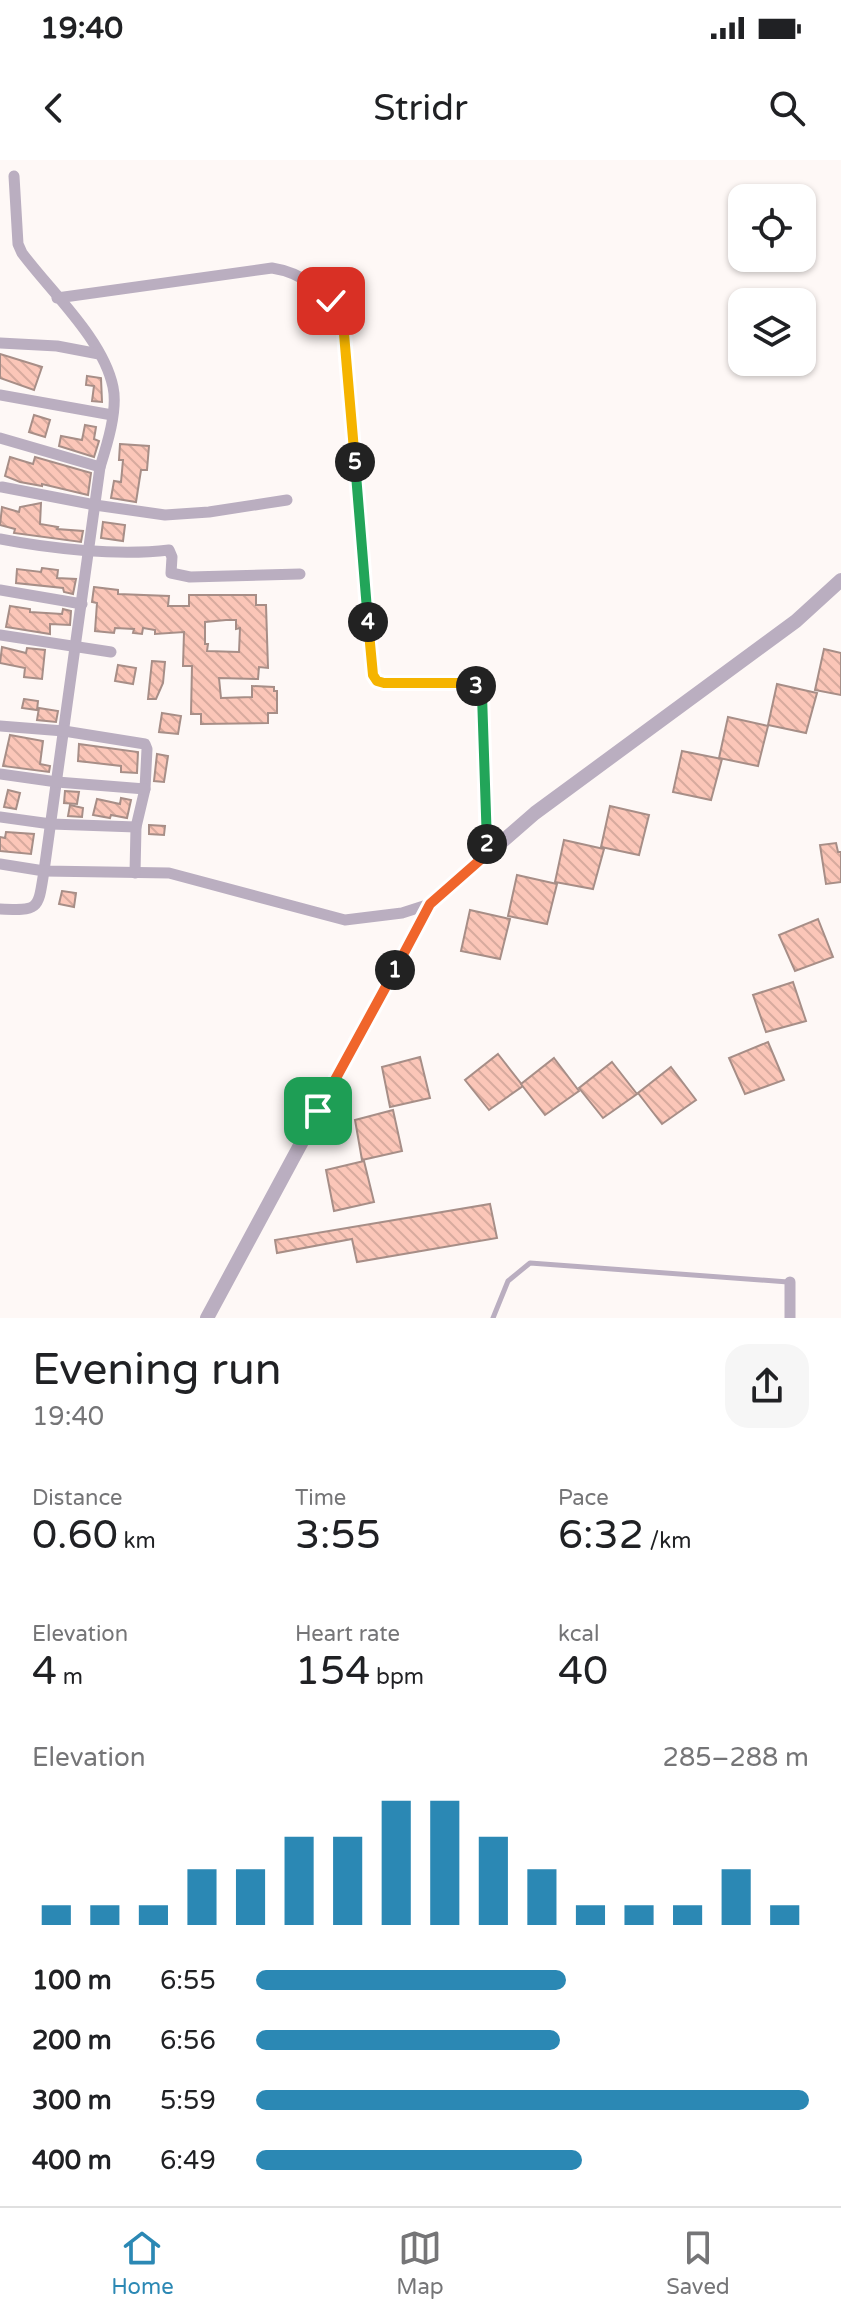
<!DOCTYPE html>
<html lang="en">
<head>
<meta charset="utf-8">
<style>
	body { margin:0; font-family:"Varela Round",sans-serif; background:#f6f6f6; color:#202124; height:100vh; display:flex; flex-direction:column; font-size:30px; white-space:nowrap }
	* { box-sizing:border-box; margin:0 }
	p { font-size:26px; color:#757577 }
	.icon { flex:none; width:44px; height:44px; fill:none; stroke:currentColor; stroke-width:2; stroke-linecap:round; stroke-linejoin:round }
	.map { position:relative; height:1158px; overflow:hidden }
	.panel { display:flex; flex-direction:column; background:#fff; flex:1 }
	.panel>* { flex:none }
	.tools { position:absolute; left:728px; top:24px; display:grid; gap:16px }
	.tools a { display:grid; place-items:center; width:88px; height:88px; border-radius:16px; background:#fff; box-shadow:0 2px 6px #0004; font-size:40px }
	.pin { position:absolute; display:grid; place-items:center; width:68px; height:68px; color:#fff; margin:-34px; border-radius:16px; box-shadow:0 4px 12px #0006 }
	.km { position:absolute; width:40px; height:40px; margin:-20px; border-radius:50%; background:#222; color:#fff; font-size:22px; line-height:40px; text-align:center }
	.round { display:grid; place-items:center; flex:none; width:84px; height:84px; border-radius:24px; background:#f6f6f6 }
	.summary { display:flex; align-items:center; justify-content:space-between; height:136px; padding:0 32px }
	h1 { font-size:44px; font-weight:600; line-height:60px }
	.figures { display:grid; grid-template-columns:repeat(3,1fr); gap:12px; height:136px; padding:8px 32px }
	.figures div { display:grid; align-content:center }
	.figures b { font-size:40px; font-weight:600 }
	.figures small { font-size:22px; font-weight:400 }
	.figures p { font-size:22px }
	.chart { height:224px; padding:16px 32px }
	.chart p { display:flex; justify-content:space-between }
	.chart svg { width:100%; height:144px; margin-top:8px; stroke:#2b88b4; stroke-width:6 }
	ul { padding:0 32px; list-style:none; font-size:26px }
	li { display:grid; grid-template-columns:128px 96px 1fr; align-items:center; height:60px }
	li i { height:20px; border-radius:10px; background:#2b88b4 }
	.status { display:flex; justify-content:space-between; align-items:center; height:56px; padding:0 40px; background:#fff; direction:ltr }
	.status svg { height:22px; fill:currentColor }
	header { display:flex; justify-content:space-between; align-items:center; height:104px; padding:0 32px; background:#fff; font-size:36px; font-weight:600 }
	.tabs { display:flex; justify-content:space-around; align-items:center; height:112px; border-top:2px solid #e0e0e0; background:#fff; font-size:22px; color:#757577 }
	.tabs a { display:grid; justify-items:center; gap:4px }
	.tabs .active { color:#2b88b4 }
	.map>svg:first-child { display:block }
</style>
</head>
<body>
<div class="status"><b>19:40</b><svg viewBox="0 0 49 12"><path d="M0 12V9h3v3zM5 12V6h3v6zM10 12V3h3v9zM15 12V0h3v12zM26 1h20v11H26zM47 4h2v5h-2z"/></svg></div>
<header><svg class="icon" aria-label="back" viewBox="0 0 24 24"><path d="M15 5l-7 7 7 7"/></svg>Stridr<svg class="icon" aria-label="search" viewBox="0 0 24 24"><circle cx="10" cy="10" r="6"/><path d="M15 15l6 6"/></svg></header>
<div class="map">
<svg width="841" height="1158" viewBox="0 0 841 1158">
	<defs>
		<pattern id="building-back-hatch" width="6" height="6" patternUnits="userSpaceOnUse" patternTransform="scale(2)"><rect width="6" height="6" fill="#fbc6b8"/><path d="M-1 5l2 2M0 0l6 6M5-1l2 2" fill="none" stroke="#d7aa9e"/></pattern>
	</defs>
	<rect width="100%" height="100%" fill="#fef8f6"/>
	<g fill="url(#building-back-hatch)" stroke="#a78e87" stroke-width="2" fill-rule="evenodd">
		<path d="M 0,194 L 42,207 L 34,230 L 0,218 Z"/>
		<path d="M 87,216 L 101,218 L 102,242 L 92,241 L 94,226 L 86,225 Z"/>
		<path d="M 34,255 L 50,260 L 45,277 L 29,272 Z"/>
		<path d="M 85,265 L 96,267 L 94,279 L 99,281 L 94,297 L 59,286 L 61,276 L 82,280 Z"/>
		<path d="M 120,284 L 149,286 L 147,310 L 141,310 L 136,342 L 111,338 L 114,321 L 121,322 L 123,300 L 119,300 Z"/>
		<path d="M 10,297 L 33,304 L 35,297 L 91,313 L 88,335 L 42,324 L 42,326 L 20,322 L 5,316 Z"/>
		<path d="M 41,343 L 40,364 L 58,367 L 57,369 L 83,371 L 81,382 L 14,373 L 15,369 L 0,365 L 2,347 L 19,352 L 20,347 Z"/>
		<path d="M 103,362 L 125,365 L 123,381 L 101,378 Z"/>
		<path d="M 42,408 L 58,410 L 57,418 L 76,419 L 73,434 L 64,432 L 63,428 L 16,423 L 17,409 L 41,412 Z"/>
		<path d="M 94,427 L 118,430 L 118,434 L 169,436 L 168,446 L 189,446 L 189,435 L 256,435 L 256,445 L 266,445 L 268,508 L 259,507 L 258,519 L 219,518 L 221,538 L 252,537 L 252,526 L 274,527 L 274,531 L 277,531 L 277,553 L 268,553 L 268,563 L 201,564 L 201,554 L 191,554 L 192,506 L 183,506 L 184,472 L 155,474 L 155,470 L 143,468 L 142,474 L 133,473 L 134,469 L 115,468 L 114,473 L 95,471 L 97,443 L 92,442 ZM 226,460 L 236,460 L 236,469 L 240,468 L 239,492 L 207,491 L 208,484 L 205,484 L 205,462 Z"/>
		<path d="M 10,446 L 30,449 L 30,452 L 62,454 L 63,449 L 71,451 L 70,465 L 50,464 L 50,474 L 6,467 Z"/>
		<path d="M 2,487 L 26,493 L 27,488 L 45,490 L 42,519 L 24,517 L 25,508 L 0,503 Z"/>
		<path d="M 824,489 L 841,493 L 841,535 L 815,530 Z"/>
		<path d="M 152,501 L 165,502 L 163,523 L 156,539 L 148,539 Z"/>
		<path d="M 118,505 L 136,508 L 133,524 L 115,521 Z"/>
		<path d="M 777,524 L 817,533 L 806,573 L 768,565 Z"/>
		<path d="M 24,539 L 38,541 L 37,550 L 22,548 Z"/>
		<path d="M 39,548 L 58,551 L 56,562 L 37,560 Z"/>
		<path d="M 162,553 L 181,556 L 178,574 L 159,572 Z"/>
		<path d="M 728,557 L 768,566 L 758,606 L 719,598 Z"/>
		<path d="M 10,575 L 43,581 L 40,604 L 50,606 L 49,612 L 3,606 Z"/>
		<path d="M 79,584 L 138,592 L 137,613 L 121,612 L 121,606 L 78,601 Z"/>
		<path d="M 682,591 L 722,599 L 711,640 L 673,632 Z"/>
		<path d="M 157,594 L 168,596 L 164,622 L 154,621 Z"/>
		<path d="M 8,630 L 20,633 L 16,649 L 4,647 Z"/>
		<path d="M 65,631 L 79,632 L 77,644 L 64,643 Z"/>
		<path d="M 121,638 L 131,640 L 127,658 L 111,655 L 110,658 L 93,655 L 97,639 L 120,644 Z"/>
		<path d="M 70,645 L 83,648 L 82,657 L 68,656 Z"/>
		<path d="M 610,646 L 649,655 L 639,695 L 601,687 Z"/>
		<path d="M 149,665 L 165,666 L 164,675 L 149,674 Z"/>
		<path d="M 6,672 L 34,674 L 31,694 L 0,691 L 0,677 L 5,678 Z"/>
		<path d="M 564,680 L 604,689 L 593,729 L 555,722 Z"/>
		<path d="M 836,683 L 838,692 L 841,692 L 841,722 L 826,724 L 820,685 Z"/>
		<path d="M 517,715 L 557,724 L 547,764 L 508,756 Z"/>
		<path d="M 62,731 L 76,733 L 74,747 L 59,744 Z"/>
		<path d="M 470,750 L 510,759 L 500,799 L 461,791 Z"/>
		<path d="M 818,759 L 833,797 L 795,811 L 779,775 Z"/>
		<path d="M 793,822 L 806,861 L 766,872 L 753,835 Z"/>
		<path d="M 768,882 L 784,920 L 745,934 L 729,898 Z"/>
		<path d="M 498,894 L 523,926 L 489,950 L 465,920 Z"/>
		<path d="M 420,897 L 430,938 L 390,947 L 382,907 Z"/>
		<path d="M 554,898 L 579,931 L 545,955 L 521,924 Z"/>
		<path d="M 612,902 L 637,934 L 603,958 L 579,928 Z"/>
		<path d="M 671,907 L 696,940 L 662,964 L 638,933 Z"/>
		<path d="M 393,950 L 402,991 L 362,1000 L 355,960 Z"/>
		<path d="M 364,1001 L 374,1042 L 334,1051 L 326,1010 Z"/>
		<path d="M 490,1044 L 497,1078 L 357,1102 L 352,1079 L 277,1093 L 275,1080 Z"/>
	</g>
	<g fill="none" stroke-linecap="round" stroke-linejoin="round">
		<path stroke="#baaec0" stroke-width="5" d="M 493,1158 L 508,1121 L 530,1103 L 788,1122"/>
		<g stroke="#baaec0" stroke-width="11">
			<path d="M 14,16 L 18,84 L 22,93 C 51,132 103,179 113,227 C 118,250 107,285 100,307"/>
			<path d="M 57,138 L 272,108 C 306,113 327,134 343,162 L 373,515 L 377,521 L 384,523 L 470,523 L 478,528 L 482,535 L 488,693"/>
			<path d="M 0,183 L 57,186 L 99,194"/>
			<path d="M 0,235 L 112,255"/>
			<path d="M 0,278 L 100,307 L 44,711 L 169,713 L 345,760 L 402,753 L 430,744"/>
			<path d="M 2,327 L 95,345 L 165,355 L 209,352 L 287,340"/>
			<path d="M 0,379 C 51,389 118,396 169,390 L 172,397 L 171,413 L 190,417 L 300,414"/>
			<path d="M 0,430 L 82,444"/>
			<path d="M 0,475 L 111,492"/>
			<path d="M 0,566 L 64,571 L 145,584 L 147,589 L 145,629 L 136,667 L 135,713"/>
			<path d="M 0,614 L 57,622 L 145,629"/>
			<path d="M 0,657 L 51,664 L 136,667"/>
			<path d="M 0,704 L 44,711 C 38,749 40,751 0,749"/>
			<path d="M 790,1122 L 790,1158"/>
		</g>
		<path stroke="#baaec0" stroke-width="14" d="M 207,1158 L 430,744 L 535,653 L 796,461 L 841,420"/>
	</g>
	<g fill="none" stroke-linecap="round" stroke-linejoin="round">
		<g stroke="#fff" stroke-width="16">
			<path id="split-1" d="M 318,951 L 395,810"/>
		</g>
		<g stroke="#fff" stroke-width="16">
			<path id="split-2" d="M 395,810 L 430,744 L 488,693 L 487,684"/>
		</g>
		<g stroke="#fff" stroke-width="16">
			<path id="split-3" d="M 476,526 L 482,535 L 487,684"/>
		</g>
		<g stroke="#fff" stroke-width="16">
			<path id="split-4" d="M 368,462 L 373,515 L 377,521 L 384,523 L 470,523 L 476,526"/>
		</g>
		<g stroke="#fff" stroke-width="16">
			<path id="split-5" d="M 355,302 L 368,462"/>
		</g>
		<g stroke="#fff" stroke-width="16">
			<path id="split-6" d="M 331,141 L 343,162 L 355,302"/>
		</g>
		<use href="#split-1" stroke="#f0652b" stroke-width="10"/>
		<use href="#split-2" stroke="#f0652b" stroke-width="10"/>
		<use href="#split-3" stroke="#22a559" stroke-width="10"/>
		<use href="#split-4" stroke="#f5b400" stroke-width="10"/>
		<use href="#split-5" stroke="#22a559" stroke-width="10"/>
		<use href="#split-6" stroke="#f5b400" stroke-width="10"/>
	</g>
</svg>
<div class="tools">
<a><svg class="icon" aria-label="locate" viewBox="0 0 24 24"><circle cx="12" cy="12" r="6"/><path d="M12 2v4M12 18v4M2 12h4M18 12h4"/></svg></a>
<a><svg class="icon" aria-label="layers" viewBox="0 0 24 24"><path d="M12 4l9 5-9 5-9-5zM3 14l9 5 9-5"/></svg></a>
</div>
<div class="pin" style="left:318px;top:951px;background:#1e9e55"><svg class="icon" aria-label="arrive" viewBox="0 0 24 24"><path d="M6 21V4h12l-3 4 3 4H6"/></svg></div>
<div class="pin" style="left:331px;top:141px;background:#d93025"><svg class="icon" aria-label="check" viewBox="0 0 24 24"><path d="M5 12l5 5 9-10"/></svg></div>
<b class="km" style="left:395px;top:810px">1</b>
<b class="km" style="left:487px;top:684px">2</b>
<b class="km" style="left:476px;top:526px">3</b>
<b class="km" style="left:368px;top:462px">4</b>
<b class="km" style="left:355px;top:302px">5</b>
</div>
<section class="panel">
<div class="summary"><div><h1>Evening run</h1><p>19:40</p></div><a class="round"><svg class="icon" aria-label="share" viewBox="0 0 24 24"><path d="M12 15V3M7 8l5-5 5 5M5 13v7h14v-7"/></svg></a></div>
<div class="figures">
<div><p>Distance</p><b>0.60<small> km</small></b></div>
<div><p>Time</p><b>3:55</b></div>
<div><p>Pace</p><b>6:32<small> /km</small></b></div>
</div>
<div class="figures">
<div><p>Elevation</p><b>4<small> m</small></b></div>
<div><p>Heart rate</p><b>154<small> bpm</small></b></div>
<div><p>kcal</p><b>40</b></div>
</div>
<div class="chart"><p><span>Elevation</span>285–288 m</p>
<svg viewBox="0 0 160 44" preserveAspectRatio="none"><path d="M5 44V38M15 44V38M25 44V38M35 44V27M45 44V27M55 44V17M65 44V17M75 44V6M85 44V6M95 44V17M105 44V27M115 44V38M125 44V38M135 44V38M145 44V27M155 44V38"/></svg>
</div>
<ul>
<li><b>100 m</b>6:55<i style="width:56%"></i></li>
<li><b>200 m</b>6:56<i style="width:55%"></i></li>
<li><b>300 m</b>5:59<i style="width:100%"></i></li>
<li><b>400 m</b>6:49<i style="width:59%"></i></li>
</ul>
</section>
<nav class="tabs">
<a class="active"><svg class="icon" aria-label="home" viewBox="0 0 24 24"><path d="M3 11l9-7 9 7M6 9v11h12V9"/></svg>Home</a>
<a><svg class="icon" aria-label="map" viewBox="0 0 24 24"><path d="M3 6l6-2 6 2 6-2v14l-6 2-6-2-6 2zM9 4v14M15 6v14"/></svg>Map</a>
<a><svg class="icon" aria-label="saved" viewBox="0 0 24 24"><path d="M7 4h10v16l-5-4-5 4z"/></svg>Saved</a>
</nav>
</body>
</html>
